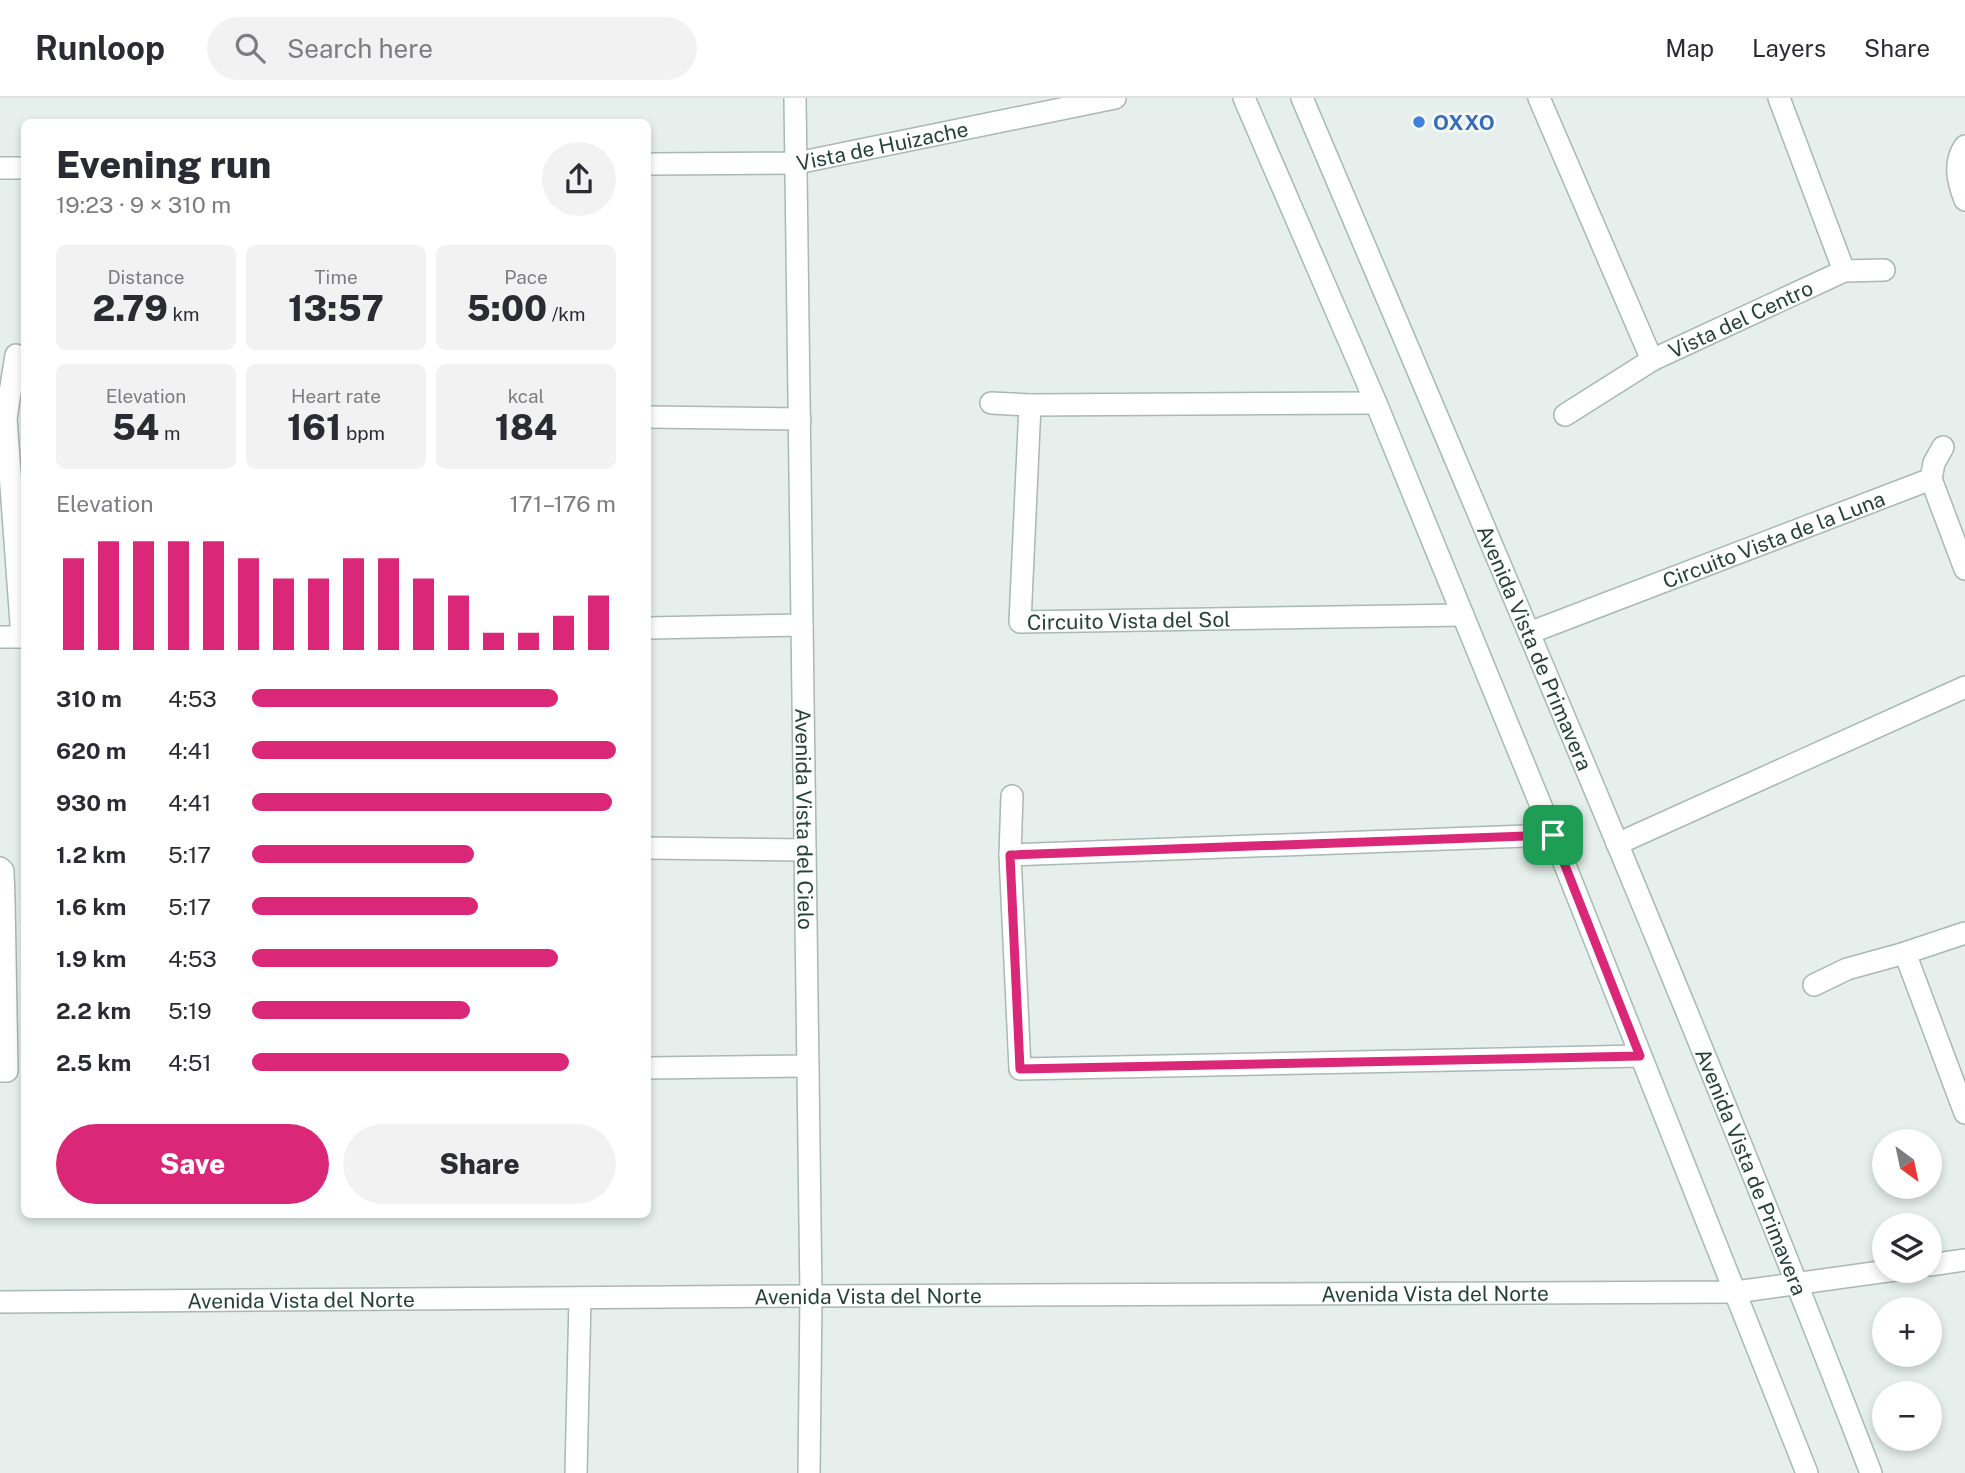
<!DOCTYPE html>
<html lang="en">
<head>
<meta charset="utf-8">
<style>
	body { margin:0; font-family:"Public Sans",sans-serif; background:#f2f2f3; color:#2b2b33; height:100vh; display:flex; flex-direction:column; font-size:26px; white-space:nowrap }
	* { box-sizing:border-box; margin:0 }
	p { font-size:23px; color:#7c7c81 }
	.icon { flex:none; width:38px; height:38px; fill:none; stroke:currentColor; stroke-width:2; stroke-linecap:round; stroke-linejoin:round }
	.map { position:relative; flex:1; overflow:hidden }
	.panel { position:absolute; left:21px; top:21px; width:630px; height:1099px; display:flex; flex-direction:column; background:#fff; border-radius:10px; box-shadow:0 4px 10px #0003 }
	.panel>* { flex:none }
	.needle { width:46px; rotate:147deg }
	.buttons { position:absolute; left:1872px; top:1031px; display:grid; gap:14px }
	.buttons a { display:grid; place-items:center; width:70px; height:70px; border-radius:50%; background:#fff; box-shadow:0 4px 10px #0003; font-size:35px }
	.pin { position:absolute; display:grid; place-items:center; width:60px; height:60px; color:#fff; margin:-30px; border-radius:14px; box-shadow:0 4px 10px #0006 }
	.round { display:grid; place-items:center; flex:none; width:74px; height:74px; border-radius:37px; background:#f2f2f3 }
	.summary { display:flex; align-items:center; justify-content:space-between; height:119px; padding:0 35px }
	h1 { font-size:38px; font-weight:800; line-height:52px }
	.stats { display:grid; grid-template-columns:repeat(3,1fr); gap:10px; height:119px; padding:7px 35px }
	.stats div { display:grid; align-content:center; border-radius:10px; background:#f2f2f3; text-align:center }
	.stats b { font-size:35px; font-weight:800 }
	.stats small { font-size:19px; font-weight:400 }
	.stats p { font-size:19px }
	.chart { height:196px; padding:14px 35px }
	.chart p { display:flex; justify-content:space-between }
	.chart svg { width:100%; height:126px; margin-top:7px; stroke:#db2777; stroke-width:6 }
	.primary-button { display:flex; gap:14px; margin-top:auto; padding:14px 35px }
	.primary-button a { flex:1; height:80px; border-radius:42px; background:#db2777; color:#fff; font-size:28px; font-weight:800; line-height:80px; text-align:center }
	.primary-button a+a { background:#f2f2f3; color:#2b2b33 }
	ul { padding:0 35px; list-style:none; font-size:23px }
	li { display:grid; grid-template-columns:112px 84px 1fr; align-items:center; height:52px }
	li i { height:18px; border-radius:9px; background:#db2777 }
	header { display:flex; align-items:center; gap:42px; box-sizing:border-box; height:98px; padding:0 35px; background:#fff; border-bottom:2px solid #e1e1e2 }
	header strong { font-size:33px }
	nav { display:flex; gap:38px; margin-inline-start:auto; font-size:24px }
	.search { width:490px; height:63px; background:#f2f2f3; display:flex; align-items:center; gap:18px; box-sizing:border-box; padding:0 24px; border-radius:38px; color:#7c7c81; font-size:26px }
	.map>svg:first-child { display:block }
</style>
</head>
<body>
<header>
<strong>Runloop</strong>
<div class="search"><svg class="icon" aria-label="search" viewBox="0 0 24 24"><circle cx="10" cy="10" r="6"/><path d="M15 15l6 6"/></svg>Search here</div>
<nav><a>Map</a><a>Layers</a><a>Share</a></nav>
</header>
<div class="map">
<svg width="1965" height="1375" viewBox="0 0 1965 1375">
	<rect width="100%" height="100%" fill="#e6efeb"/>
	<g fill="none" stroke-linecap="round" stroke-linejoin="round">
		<g stroke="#a8b8b2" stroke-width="24">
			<path id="lane" d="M 576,1375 L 580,1200"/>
		</g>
		<g stroke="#a8b8b2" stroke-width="24">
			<g id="street">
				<path id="s1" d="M 795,0 L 811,1198 L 809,1375"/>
				<path id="s2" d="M 1539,0 L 1652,262 L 1844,173 L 1779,0"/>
				<path d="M 1965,48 C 1953,65 1958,84 1965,102"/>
				<path id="s3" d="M 648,66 L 797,65 L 1115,0"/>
				<path d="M 0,70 L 24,70"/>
				<path d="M 1844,173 L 1884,172"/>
				<path d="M 991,305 L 1030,307"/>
				<path id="s4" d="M 1376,305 L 1030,307 L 1020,524 L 1463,517"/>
				<path d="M 1565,317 L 1652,262"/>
				<path d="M 648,319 L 800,321"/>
				<path d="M 0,320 L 6,320 L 22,539 L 0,539"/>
				<path d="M 6,320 L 16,257"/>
				<path d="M 1931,381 L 1934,365 L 1943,349"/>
				<path d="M 648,530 L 802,527"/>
				<path id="s5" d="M 1529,535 L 1931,381 L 1965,471"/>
				<path d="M 1553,737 L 1010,757 L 1020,971 L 1640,958"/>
				<path d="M 1617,746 L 1965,589"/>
				<path d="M 648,750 L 805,752"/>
				<path d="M 1010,757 L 1012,698"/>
				<path d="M 0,770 L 3,773 L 4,800 L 7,973 L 0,973"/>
				<path d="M 1965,835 L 1905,855 L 1965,1015"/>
				<path d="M 1814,887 L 1847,871 L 1905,855"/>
				<path d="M 648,970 L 808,968"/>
				<path d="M 1930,1167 L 1965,1162"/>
				<path id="s6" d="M 0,1204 L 811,1198 L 1736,1194 L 1895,1172"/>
			</g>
		</g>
		<g stroke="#a4bbb3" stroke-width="24">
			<g id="secondary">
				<path d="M 1244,0 L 1376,305 L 1553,737 L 1807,1375"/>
				<path id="s7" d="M 1302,0 C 1496,457 1692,912 1871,1375"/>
			</g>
		</g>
		<use href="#lane" stroke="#fff" stroke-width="21"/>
		<use href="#street" stroke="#fff" stroke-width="21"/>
		<use href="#secondary" stroke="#fff" stroke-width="21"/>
	</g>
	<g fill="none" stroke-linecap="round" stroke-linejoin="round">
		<g stroke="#fff" stroke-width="14">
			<path id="route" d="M 1553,737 L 1640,958 L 1020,971 L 1010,757 Z"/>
		</g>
		<use href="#route" stroke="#db2777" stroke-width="9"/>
	</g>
	<circle fill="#3f7fe0" stroke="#f7fbf9" stroke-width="2.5" cx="1419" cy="24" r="7"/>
	<g text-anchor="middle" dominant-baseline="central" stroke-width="5" stroke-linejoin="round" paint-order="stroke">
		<g font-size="21" font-weight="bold" fill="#366cbe" stroke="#f7fbf9" text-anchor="start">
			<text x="1433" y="24">OXXO</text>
		</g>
		<g font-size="21" fill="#24423a" stroke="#f7fbf9">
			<text stroke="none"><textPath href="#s3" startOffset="236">Vista de Huizache</textPath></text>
			<text stroke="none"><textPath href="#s2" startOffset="383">Vista del Centro</textPath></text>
			<text stroke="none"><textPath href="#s5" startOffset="262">Circuito Vista de la Luna</textPath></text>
			<text stroke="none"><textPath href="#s4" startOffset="672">Circuito Vista del Sol</textPath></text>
			<text stroke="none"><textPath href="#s7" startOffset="597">Avenida Vista de Primavera</textPath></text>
			<text stroke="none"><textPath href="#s1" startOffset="721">Avenida Vista del Cielo</textPath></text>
			<text stroke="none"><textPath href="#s7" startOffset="1164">Avenida Vista de Primavera</textPath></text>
			<text stroke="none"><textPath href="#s6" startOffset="1435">Avenida Vista del Norte</textPath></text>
			<text stroke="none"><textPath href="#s6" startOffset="868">Avenida Vista del Norte</textPath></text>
			<text stroke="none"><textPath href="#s6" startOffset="301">Avenida Vista del Norte</textPath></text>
		</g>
	</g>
</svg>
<div class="buttons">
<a><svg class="needle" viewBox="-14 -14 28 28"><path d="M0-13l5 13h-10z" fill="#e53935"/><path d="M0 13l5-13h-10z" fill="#7c7c81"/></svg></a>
<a><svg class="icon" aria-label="layers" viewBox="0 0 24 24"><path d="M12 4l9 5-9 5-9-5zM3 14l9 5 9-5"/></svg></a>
<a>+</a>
<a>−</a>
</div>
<div class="pin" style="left:1553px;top:737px;background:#1e9e55"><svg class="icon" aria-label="arrive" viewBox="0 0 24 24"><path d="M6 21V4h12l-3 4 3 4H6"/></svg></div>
<section class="panel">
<div class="summary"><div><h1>Evening run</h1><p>19:23 · 9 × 310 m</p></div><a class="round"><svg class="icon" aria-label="share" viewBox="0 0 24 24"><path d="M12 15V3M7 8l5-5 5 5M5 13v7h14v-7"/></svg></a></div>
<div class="stats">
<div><p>Distance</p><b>2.79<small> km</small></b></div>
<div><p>Time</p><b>13:57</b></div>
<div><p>Pace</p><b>5:00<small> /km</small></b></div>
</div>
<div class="stats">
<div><p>Elevation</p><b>54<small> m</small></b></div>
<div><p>Heart rate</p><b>161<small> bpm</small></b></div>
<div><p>kcal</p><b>184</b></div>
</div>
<div class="chart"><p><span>Elevation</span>171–176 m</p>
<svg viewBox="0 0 160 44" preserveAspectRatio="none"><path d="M5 44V12M15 44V6M25 44V6M35 44V6M45 44V6M55 44V12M65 44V19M75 44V19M85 44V12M95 44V12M105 44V19M115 44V25M125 44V38M135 44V38M145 44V32M155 44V25"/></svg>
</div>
<ul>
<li><b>310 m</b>4:53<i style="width:84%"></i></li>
<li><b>620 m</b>4:41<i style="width:100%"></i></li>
<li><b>930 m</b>4:41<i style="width:99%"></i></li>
<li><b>1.2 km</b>5:17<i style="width:61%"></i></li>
<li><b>1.6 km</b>5:17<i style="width:62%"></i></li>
<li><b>1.9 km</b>4:53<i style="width:84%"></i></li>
<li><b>2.2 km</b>5:19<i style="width:60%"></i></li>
<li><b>2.5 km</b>4:51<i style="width:87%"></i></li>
</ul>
<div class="primary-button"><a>Save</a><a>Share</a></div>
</section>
</div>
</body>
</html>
